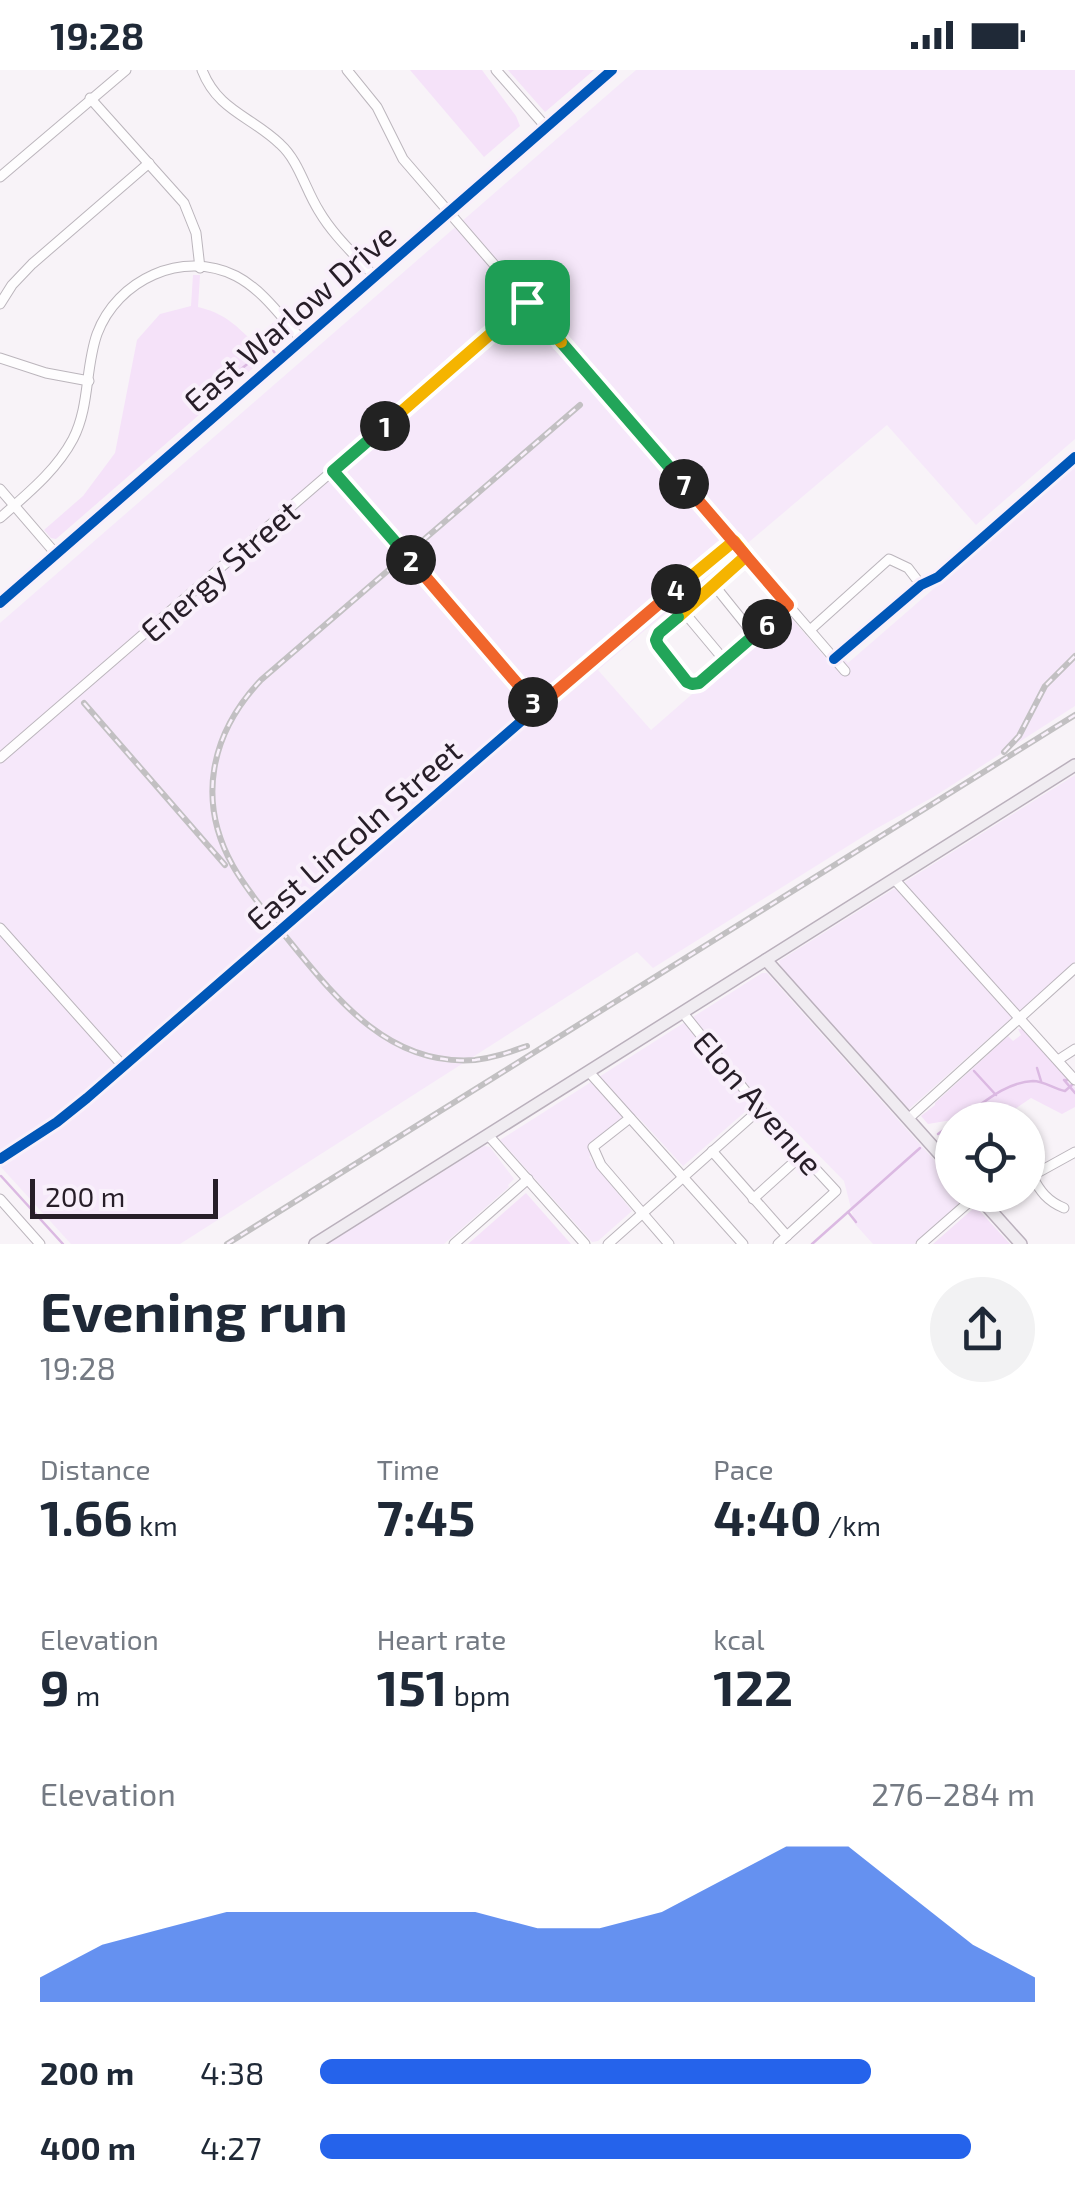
<!DOCTYPE html>
<html lang="en">
<head>
<meta charset="utf-8">
<style>
	body { margin:0; font-family:"Exo 2",sans-serif; background:#f2f2f3; color:#1f2937; height:100vh; display:flex; flex-direction:column; font-size:38px; white-space:nowrap }
	* { box-sizing:border-box; margin:0 }
	p { font-size:32px; color:#747a83 }
	.icon { flex:none; width:55px; height:55px; fill:none; stroke:currentColor; stroke-width:2; stroke-linecap:round; stroke-linejoin:round }
	.map { position:relative; height:1174px; overflow:hidden }
	.details { display:flex; flex-direction:column; background:#fff; flex:1 }
	.details>* { flex:none }
	.tools { position:absolute; left:935px; top:1032px; display:grid; gap:20px }
	.tools a { display:grid; place-items:center; width:110px; height:110px; border-radius:50%; background:#fff; box-shadow:0 2px 8px #0004; font-size:50px }
	.scale { position:absolute; left:30px; bottom:25px; width:188px; box-sizing:border-box; padding-left:10px; border:5px solid #271e28; border-top:0; font-size:28px; line-height:35px; white-space:nowrap; color:#271e28; -webkit-text-stroke:8px #f9f0fb; paint-order:stroke }
	.pin { position:absolute; display:grid; place-items:center; width:85px; height:85px; color:#fff; margin:-42px; border-radius:20px; box-shadow:0 5px 15px #0006 }
	.km { position:absolute; width:50px; height:50px; margin:-25px; border-radius:50%; background:#222; color:#fff; font-size:28px; line-height:50px; text-align:center }
	.round { display:grid; place-items:center; flex:none; width:105px; height:105px; border-radius:52px; background:#f2f2f3 }
	.overview { display:flex; align-items:center; justify-content:space-between; height:170px; padding:0 40px }
	h1 { font-size:55px; font-weight:700; line-height:75px }
	.figures { display:grid; grid-template-columns:repeat(3,1fr); gap:15px; height:170px; padding:10px 40px }
	.figures div { display:grid; align-content:center }
	.figures b { font-size:50px; font-weight:700 }
	.figures small { font-size:28px; font-weight:400 }
	.figures p { font-size:28px }
	.chart { height:280px; padding:20px 40px }
	.chart p { display:flex; justify-content:space-between }
	.chart svg { width:100%; height:180px; margin-top:10px; fill:#2563eb; opacity:.7 }
	ul { padding:0 40px; list-style:none; font-size:32px }
	li { display:grid; grid-template-columns:160px 120px 1fr; align-items:center; height:75px }
	li i { height:25px; border-radius:12px; background:#2563eb }
	.status { display:flex; justify-content:space-between; align-items:center; height:70px; padding:0 50px; background:#fff; direction:ltr }
	.status svg { height:28px; fill:currentColor }
	.map>svg:first-child { display:block }
</style>
</head>
<body>
<div class="status"><b>19:28</b><svg viewBox="0 0 49 12"><path d="M0 12V9h3v3zM5 12V6h3v6zM10 12V3h3v9zM15 12V0h3v12zM26 1h20v11H26zM47 4h2v5h-2z"/></svg></div>
<div class="map">
<svg width="1075" height="1174" viewBox="0 0 1075 1174">
	<rect width="100%" height="100%" fill="#f8f3f8"/>
	<g fill="#f6e8fa">
		<path d="M 636,0 L 1075,0 L 1075,369 L 976,455 L 887,355 L 598,600 L 651,660 L 786,542 L 825,587 L 835,579 L 848,593 L 1075,396 L 1075,636 L 935,726 L 872,761 L 653,898 L 637,882 L 180,1174 L 71,1174 L 0,1096 L 0,553 Z"/>
		<path d="M 1075,705 L 1075,892 L 909,1039 L 781,897 L 779,891 Z"/>
		<path d="M 762,903 L 767,903 L 952,1110 L 952,1125 L 966,1125 L 965,1129 L 914,1174 L 873,1174 L 855,1154 L 844,1111 L 762,1027 L 683,1096 L 637,1046 L 626,1055 L 589,1087 L 632,1141 L 598,1171 L 592,1172 L 500,1070 Z"/>
		<path d="M 484,1076 L 490,1077 L 514,1109 L 508,1115 L 509,1117 L 444,1174 L 328,1174 Z"/>
	</g>
	<g fill="#f5e2f9">
		<path d="M 410,0 L 482,0 L 516,46 L 520,56 L 484,87 Z"/>
		<path d="M 508,0 L 594,0 L 545,42 Z"/>
		<path d="M 193,205 L 200,205 L 198,237 C 223,243 234,253 252,271 L 275,251 L 289,267 L 56,469 L 51,468 L 44,460 L 83,426 L 115,383 L 137,270 L 160,244 L 191,236 Z"/>
		<path d="M 1018,959 L 1022,959 L 1075,1018 L 1075,1037 L 1062,1044 L 1031,1028 L 999,1050 L 952,1050 L 928,1054 L 921,1046 L 935,1035 L 935,1033 L 1008,966 L 1013,971 L 1021,965 Z"/>
		<path d="M 526,1123 L 571,1174 L 468,1174 Z"/>
		<path d="M 974,1138 L 977,1138 L 1010,1174 L 933,1174 Z"/>
	</g>
	<g fill="none" stroke-linecap="round" stroke-linejoin="round">
		<g stroke="#dbb9e2" stroke-width="2.5">
			<path d="M 240,300 L 269,276 L 275,283"/>
			<path d="M 1037,998 L 1041,1011"/>
			<path d="M 974,1001 L 996,1025"/>
			<path d="M 1068,1010 L 1064,1010 L 1075,1023"/>
			<path d="M 959,1050 C 981,1035 1005,1012 1033,1011 C 1044,1011 1054,1019 1065,1021 L 1073,1014"/>
			<path d="M 938,1064 L 952,1054"/>
			<path d="M 1,1106 L 63,1174"/>
			<path d="M 848,1142 L 856,1152"/>
			<path d="M 812,1174 L 920,1078"/>
		</g>
		<g stroke="#bbb5bc" stroke-width="11">
			<g id="minor">
				<path d="M 202,0 C 218,41 251,46 280,74 C 299,91 305,119 319,141 C 333,165 355,185 374,206"/>
				<path d="M 347,0 L 377,37 L 403,89 L 845,601"/>
				<path d="M 496,0 L 546,57"/>
				<path d="M 90,28 L 184,133 L 196,163 L 200,198"/>
				<path d="M 0,107 L 126,0"/>
				<path d="M 0,234 L 12,215 L 32,194 L 149,93"/>
				<path d="M 0,288 L 46,303 L 89,311"/>
				<path d="M 333,401 L 538,637"/>
				<path d="M 0,419 L 56,484"/>
				<path d="M 0,448 C 27,424 56,401 73,369 C 90,336 85,298 97,264 C 117,210 182,179 236,206 C 263,220 282,248 302,270"/>
				<path d="M 746,486 L 659,563 L 656,570 L 658,575 L 687,611 L 692,614 L 699,613 L 788,535"/>
				<path d="M 714,515 L 755,566"/>
				<path d="M 0,533 L 612,0"/>
				<path d="M 684,542 L 725,591"/>
				<path d="M 810,560 L 889,489 L 908,498 L 921,515"/>
				<path d="M 834,589 L 921,515 L 938,507 L 1075,387"/>
				<path d="M 0,688 L 527,233"/>
				<path d="M 895,810 L 1075,1010"/>
				<path d="M 0,858 L 124,997"/>
				<path d="M 683,943 L 760,1039 L 836,1121 L 778,1174"/>
				<path d="M 1058,990 L 1075,979"/>
				<path d="M 589,1002 L 743,1174"/>
				<path d="M 630,1048 L 593,1077 L 601,1095 L 669,1174"/>
				<path d="M 908,1049 L 1075,898"/>
				<path d="M 488,1065 L 585,1174"/>
				<path d="M 712,1081 L 787,1166"/>
				<path d="M 0,1089 L 57,1052 L 87,1028 L 557,620 L 733,471"/>
				<path d="M 1032,1106 C 1040,1121 1047,1131 1064,1138"/>
				<path d="M 1028,1108 L 1075,1082"/>
				<path d="M 0,1129 L 40,1174"/>
				<path d="M 753,1129 L 803,1084"/>
				<path d="M 454,1174 L 528,1109"/>
				<path d="M 608,1174 L 760,1039"/>
				<path d="M 921,1174 L 977,1125"/>
			</g>
		</g>
		<g stroke="#bab0bc" stroke-width="14">
			<g id="major">
				<path d="M 766,890 L 952,1098"/>
				<path d="M 977,1125 L 1021,1174"/>
				<path d="M 315,1174 L 1075,695"/>
			</g>
		</g>
		<use href="#minor" stroke="#fefdfe" stroke-width="9"/>
		<use href="#major" stroke="#f0ecf1" stroke-width="11"/>
		<g stroke="#c2c0c2" stroke-width="6">
			<g id="rail">
				<path d="M 84,633 L 225,795"/>
				<path d="M 1004,682 L 1019,666 L 1045,616 L 1075,586"/>
				<path d="M 261,837 C 319,903 374,998 475,990 C 494,988 510,982 527,976"/>
				<path d="M 269,847 C 257,831 243,814 233,796 C 196,730 211,663 261,610 L 580,335"/>
				<path d="M 227,1174 L 1075,645"/>
			</g>
		</g>
		<use href="#rail" stroke="#f9f0fb" stroke-width="2.5" stroke-dasharray="8" stroke-linecap="butt"/>
		<g stroke="#f9f0fb" stroke-width="16">
			<g id="cycleway">
				<path d="M 0,533 L 612,0"/>
				<path d="M 834,589 L 921,515 L 938,507 L 1075,387"/>
				<path d="M 0,1089 L 57,1052 L 87,1028 L 557,620 L 733,471"/>
			</g>
		</g>
		<use href="#cycleway" stroke="#0057b8" stroke-width="10"/>
	</g>
	<g fill="none" stroke-linecap="round" stroke-linejoin="round">
		<g stroke="#fff" stroke-width="20">
			<path id="split-1" d="M 385,356 L 527,232"/>
		</g>
		<g stroke="#fff" stroke-width="20">
			<path id="split-2" d="M 385,356 L 333,401 L 411,490"/>
		</g>
		<g stroke="#fff" stroke-width="20">
			<path id="split-3" d="M 411,490 L 533,632"/>
		</g>
		<g stroke="#fff" stroke-width="20">
			<path id="split-4" d="M 533,632 L 538,637 L 676,519"/>
		</g>
		<g stroke="#fff" stroke-width="20">
			<path id="split-5" d="M 676,519 L 734,471 L 746,486 L 678,547"/>
		</g>
		<g stroke="#fff" stroke-width="20">
			<path id="split-6" d="M 678,547 L 659,563 L 656,570 L 658,575 L 687,612 L 692,614 L 699,613 L 767,554"/>
		</g>
		<g stroke="#fff" stroke-width="20">
			<path id="split-7" d="M 684,414 L 788,535 L 767,554"/>
		</g>
		<g stroke="#fff" stroke-width="20">
			<path id="split-8" d="M 561,272 L 684,414"/>
		</g>
		<g stroke="#fff" stroke-width="20">
			<path id="split-9" d="M 527,232 L 561,272"/>
		</g>
		<use href="#split-1" stroke="#f5b400" stroke-width="12"/>
		<use href="#split-2" stroke="#22a559" stroke-width="12"/>
		<use href="#split-3" stroke="#f0652b" stroke-width="12"/>
		<use href="#split-4" stroke="#f0652b" stroke-width="12"/>
		<use href="#split-5" stroke="#f5b400" stroke-width="12"/>
		<use href="#split-6" stroke="#22a559" stroke-width="12"/>
		<use href="#split-7" stroke="#f0652b" stroke-width="12"/>
		<use href="#split-8" stroke="#22a559" stroke-width="12"/>
		<use href="#split-9" stroke="#f5b400" stroke-width="12"/>
	</g>
	<g text-anchor="middle" dominant-baseline="central" stroke-width="8" stroke-linejoin="round" paint-order="stroke">
		<g font-size="32" fill="#271e28" stroke="#f9f0fb">
			<text transform="translate(289 247) rotate(-41)">East Warlow Drive</text>
			<text transform="translate(219 500) rotate(-41)">Energy Street</text>
			<text transform="translate(353 764) rotate(-41)">East Lincoln Street</text>
			<text transform="translate(759 1032) rotate(49)">Elon Avenue</text>
		</g>
	</g>
</svg>
<div class="tools">
<a><svg class="icon" aria-label="locate" viewBox="0 0 24 24"><circle cx="12" cy="12" r="6"/><path d="M12 2v4M12 18v4M2 12h4M18 12h4"/></svg></a>
</div>
<div class="scale">200 m</div>
<div class="pin" style="left:527px;top:232px;background:#1e9e55"><svg class="icon" aria-label="arrive" viewBox="0 0 24 24"><path d="M6 21V4h12l-3 4 3 4H6"/></svg></div>
<b class="km" style="left:385px;top:356px">1</b>
<b class="km" style="left:411px;top:490px">2</b>
<b class="km" style="left:533px;top:632px">3</b>
<b class="km" style="left:676px;top:519px">4</b>
<b class="km" style="left:767px;top:554px">6</b>
<b class="km" style="left:684px;top:414px">7</b>
</div>
<section class="details">
<div class="overview"><div><h1>Evening run</h1><p>19:28</p></div><a class="round"><svg class="icon" aria-label="share" viewBox="0 0 24 24"><path d="M12 15V3M7 8l5-5 5 5M5 13v7h14v-7"/></svg></a></div>
<div class="figures">
<div><p>Distance</p><b>1.66<small> km</small></b></div>
<div><p>Time</p><b>7:45</b></div>
<div><p>Pace</p><b>4:40<small> /km</small></b></div>
</div>
<div class="figures">
<div><p>Elevation</p><b>9<small> m</small></b></div>
<div><p>Heart rate</p><b>151<small> bpm</small></b></div>
<div><p>kcal</p><b>122</b></div>
</div>
<div class="chart"><p><span>Elevation</span>276–284 m</p>
<svg viewBox="0 0 160 44" preserveAspectRatio="none"><path d="M0 44V38L10 30L20 26L30 22L40 22L50 22L60 22L70 22L80 26L90 26L100 22L110 14L120 6L130 6L140 18L150 30L160 38V44z"/></svg>
</div>
<ul>
<li><b>200 m</b>4:38<i style="width:77%"></i></li>
<li><b>400 m</b>4:27<i style="width:91%"></i></li>
</ul>
</section>
</body>
</html>
